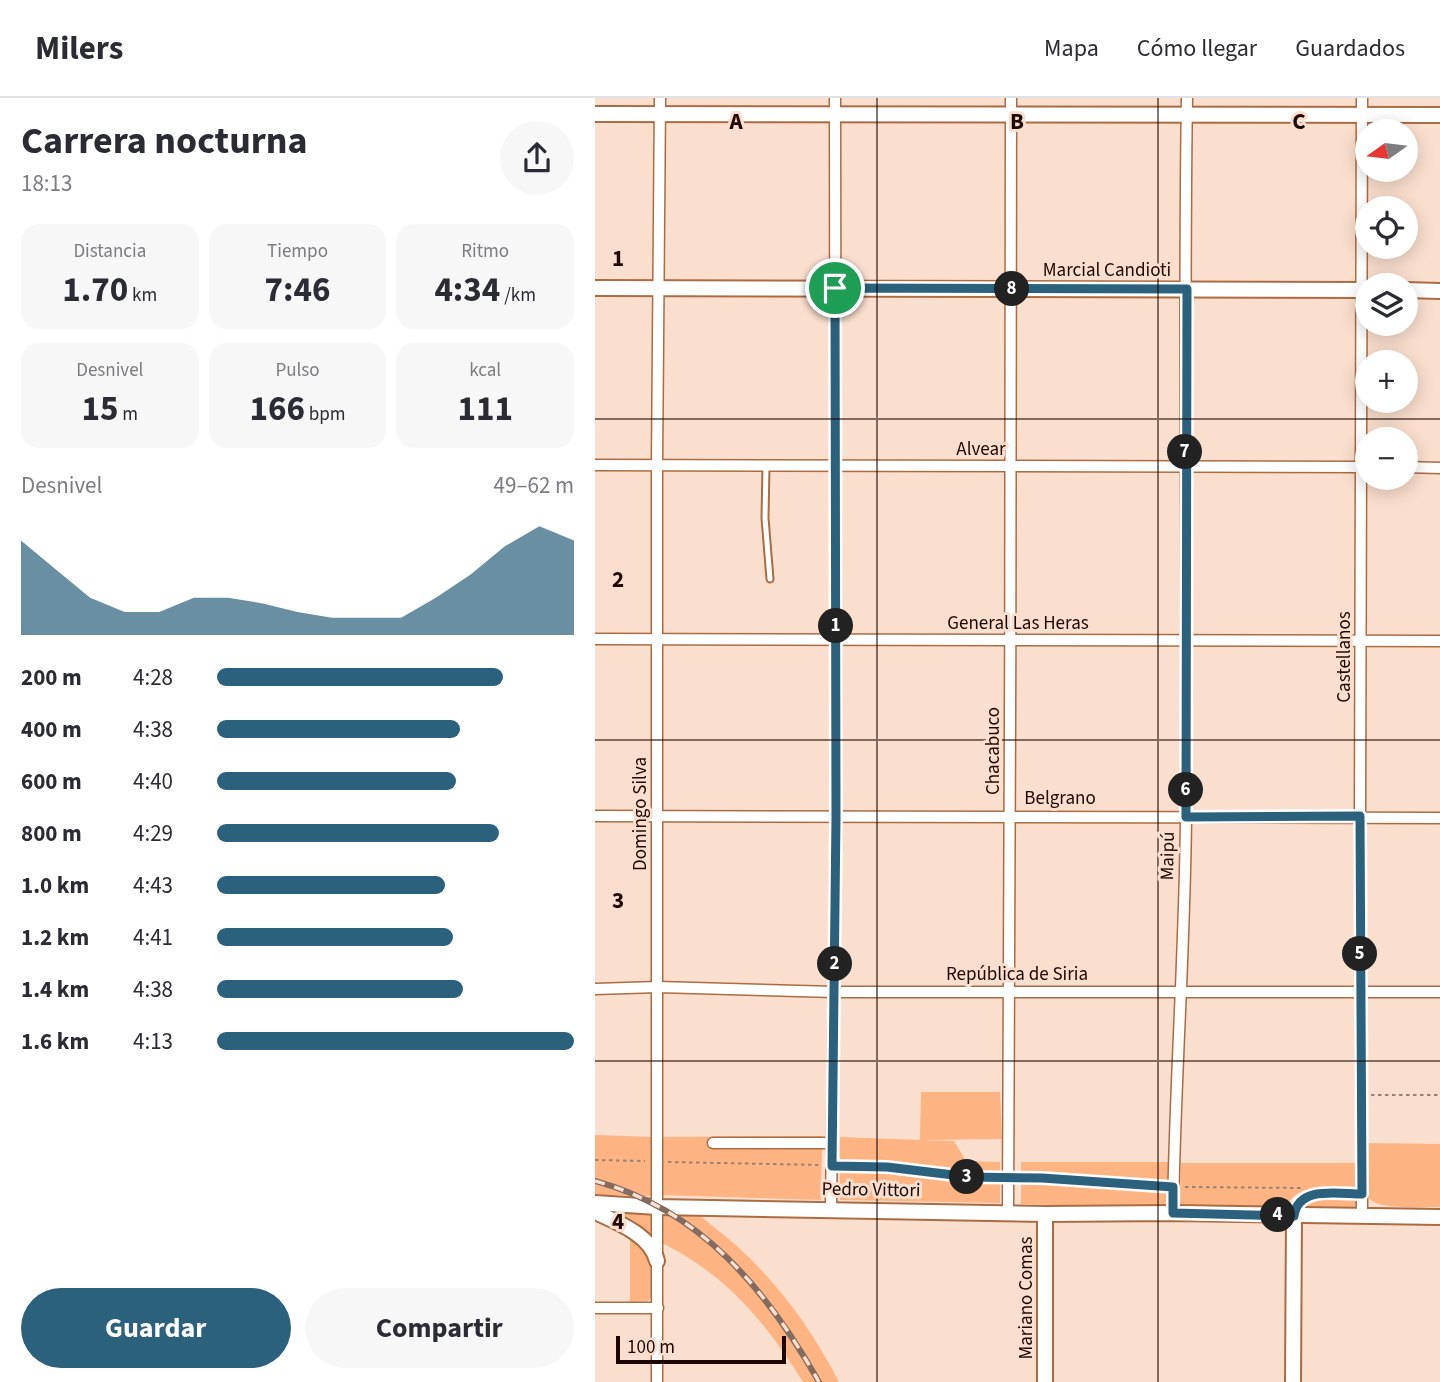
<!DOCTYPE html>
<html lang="es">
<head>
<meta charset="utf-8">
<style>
	body { margin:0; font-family:"Source Sans 3",sans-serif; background:#f7f7f7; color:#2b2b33; height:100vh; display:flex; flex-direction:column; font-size:26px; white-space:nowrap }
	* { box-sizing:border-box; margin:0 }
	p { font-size:23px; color:#7c7c81 }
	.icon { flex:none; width:38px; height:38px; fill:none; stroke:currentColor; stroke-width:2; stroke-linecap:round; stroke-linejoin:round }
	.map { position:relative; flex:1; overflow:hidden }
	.side { display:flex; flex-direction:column; background:#fff; width:595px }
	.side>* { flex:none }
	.needle { width:46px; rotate:256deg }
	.tools { position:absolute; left:760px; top:21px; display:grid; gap:14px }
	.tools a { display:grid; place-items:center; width:63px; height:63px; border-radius:50%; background:#fff; box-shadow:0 4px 18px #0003; font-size:35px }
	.scale { position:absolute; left:21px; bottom:18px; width:170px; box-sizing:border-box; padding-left:7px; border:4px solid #1e0700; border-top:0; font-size:19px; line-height:24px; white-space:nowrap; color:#1e0700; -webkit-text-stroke:5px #fbdfce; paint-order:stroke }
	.pin { position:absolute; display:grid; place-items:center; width:60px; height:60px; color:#fff; margin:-30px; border:4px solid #fff; border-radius:50%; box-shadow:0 2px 7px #0007 }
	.km { position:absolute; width:35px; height:35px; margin:-18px; border-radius:50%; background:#222; color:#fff; font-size:19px; line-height:35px; text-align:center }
	.round { display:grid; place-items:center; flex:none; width:74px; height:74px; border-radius:37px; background:#f7f7f7 }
	.overview { display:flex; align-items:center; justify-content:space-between; height:119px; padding:0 21px }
	h1 { font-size:38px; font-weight:700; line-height:52px }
	.metrics { display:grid; grid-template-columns:repeat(3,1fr); gap:10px; height:119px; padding:7px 21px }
	.metrics div { display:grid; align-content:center; border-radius:18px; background:#f7f7f7; text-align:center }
	.metrics b { font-size:35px; font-weight:700 }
	.metrics small { font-size:19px; font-weight:400 }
	.metrics p { font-size:19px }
	.chart { height:196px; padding:14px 21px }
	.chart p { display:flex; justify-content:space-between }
	.chart svg { width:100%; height:126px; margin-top:7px; fill:#2c617d; opacity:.7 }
	.cta { display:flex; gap:14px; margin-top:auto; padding:14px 21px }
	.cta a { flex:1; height:80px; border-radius:42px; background:#2c617d; color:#fff; font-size:28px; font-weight:700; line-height:80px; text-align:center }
	.cta a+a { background:#f7f7f7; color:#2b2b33 }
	ul { padding:0 21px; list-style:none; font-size:23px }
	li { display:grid; grid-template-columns:112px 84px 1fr; align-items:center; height:52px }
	li i { height:18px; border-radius:9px; background:#2c617d }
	header { display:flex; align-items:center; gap:42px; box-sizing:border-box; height:98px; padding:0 35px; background:#fff; border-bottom:2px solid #e1e1e2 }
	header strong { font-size:33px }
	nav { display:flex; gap:38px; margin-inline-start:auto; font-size:24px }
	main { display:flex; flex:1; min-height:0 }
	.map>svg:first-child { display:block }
</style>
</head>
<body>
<header>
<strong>Milers</strong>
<nav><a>Mapa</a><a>Cómo llegar</a><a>Guardados</a></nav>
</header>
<main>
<section class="side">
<div class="overview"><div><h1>Carrera nocturna</h1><p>18:13</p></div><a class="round"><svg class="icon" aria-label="share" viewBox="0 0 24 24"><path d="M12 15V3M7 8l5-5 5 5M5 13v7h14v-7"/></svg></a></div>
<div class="metrics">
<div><p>Distancia</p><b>1.70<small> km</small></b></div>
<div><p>Tiempo</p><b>7:46</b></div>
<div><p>Ritmo</p><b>4:34<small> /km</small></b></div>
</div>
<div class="metrics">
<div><p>Desnivel</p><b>15<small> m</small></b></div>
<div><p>Pulso</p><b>166<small> bpm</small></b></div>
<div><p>kcal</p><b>111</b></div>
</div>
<div class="chart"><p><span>Desnivel</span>49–62 m</p>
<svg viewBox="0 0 160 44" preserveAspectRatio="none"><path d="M0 44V11L10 21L20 31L30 36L40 36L50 31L60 31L70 33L80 36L90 38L100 38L110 38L120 31L130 23L140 13L150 6L160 11V44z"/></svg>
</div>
<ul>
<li><b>200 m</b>4:28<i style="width:80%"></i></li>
<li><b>400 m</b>4:38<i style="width:68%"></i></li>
<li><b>600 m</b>4:40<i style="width:67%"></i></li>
<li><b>800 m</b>4:29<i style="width:79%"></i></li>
<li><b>1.0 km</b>4:43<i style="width:64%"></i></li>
<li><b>1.2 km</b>4:41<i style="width:66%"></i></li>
<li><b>1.4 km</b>4:38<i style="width:69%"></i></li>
<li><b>1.6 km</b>4:13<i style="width:100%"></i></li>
</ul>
<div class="cta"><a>Guardar</a><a>Compartir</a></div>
</section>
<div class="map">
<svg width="845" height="1284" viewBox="0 0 845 1284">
	<rect width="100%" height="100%" fill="#fbdfce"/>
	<g fill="#fdb382">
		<path d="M 326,994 L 405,994 L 407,1041 L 328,1042 L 359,1043 L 371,1063 L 405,1064 L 405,1105 L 245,1102 L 245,1039 L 325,1042 Z"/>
		<path d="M 0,1037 L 58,1039 L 59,1098 L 0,1097 Z"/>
		<path d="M 227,1038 L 226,1102 L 67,1097 L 67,1039 Z"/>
		<path d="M 771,1045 L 845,1046 L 845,1109 C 829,1108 776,1114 772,1096 C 768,1081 771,1061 771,1045 Z"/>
		<path d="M 426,1064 L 573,1064 L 572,1110 L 426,1106 Z"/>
		<path d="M 586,1065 L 764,1065 L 763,1092 C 740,1092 696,1082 691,1113 L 585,1110 Z"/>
		<path d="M 764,1099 L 763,1114 L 707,1113 C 717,1093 744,1099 764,1099 Z"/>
		<path d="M 59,1108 L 59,1144 L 0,1109 Z"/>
		<path d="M 67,1108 C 74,1108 82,1107 88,1108 C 98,1110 108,1120 115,1126 C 171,1168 212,1222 244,1284 L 208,1284 C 172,1225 129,1175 67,1145 Z"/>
		<path d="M 35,1139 C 64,1161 57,1165 57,1199 L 53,1203 L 35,1204 Z"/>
	</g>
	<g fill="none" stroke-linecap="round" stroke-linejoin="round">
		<g stroke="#aa6c43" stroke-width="9">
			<path id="lane" d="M 171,368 L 170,420 L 175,481"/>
		</g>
		<g stroke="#aa6c43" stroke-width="13">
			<g id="street">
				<path d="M 0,367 L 771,369"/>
				<path d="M 810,369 L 845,370"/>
				<path d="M 0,541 L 845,543"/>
				<path d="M 0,718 L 845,720"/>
				<path d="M 0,891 L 63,889 L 240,894 L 845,894"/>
				<path d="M 118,1045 L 237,1045"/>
				<path d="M 236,1111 L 241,719 L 240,0"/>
				<path d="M 413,1115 C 417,743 414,372 416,0"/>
				<path d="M 578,1115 C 580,983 590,850 591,717 C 593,478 588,239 592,0"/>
				<path d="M 699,1118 C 703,1087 744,1096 767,1096"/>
				<path d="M 767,1119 L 765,718 L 767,0"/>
				<path d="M 0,1210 L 63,1210"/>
				<path d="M 62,1284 L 62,367 L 65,0"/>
			</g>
		</g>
		<g stroke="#aa6c43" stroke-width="18">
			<g id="secondary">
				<path d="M 0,16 L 845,17"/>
				<path d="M 0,190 L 772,192"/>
				<path d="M 810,192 L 845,193"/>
				<path d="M 0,1105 L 62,1109 L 450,1116 L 578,1115 L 845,1119"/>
				<path d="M 0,1114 C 22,1124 56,1137 62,1163"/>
				<path d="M 450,1284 L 450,1116"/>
				<path d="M 698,1284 L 699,1118"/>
			</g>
		</g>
		<g stroke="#9a8174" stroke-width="2" stroke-dasharray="3.5 3.5" stroke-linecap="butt">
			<path d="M 776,997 L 845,997"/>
			<path d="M 0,1062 L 50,1063"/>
			<path d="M 73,1064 L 225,1067"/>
			<path d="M 248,1068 C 300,1069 351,1079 402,1080"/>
			<path d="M 426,1080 L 567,1088"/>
			<path d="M 590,1089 L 707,1090"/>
		</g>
		<use href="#lane" stroke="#fff" stroke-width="5"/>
		<use href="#street" stroke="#fff" stroke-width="10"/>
		<use href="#secondary" stroke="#fff" stroke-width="14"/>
		<g stroke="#846b5f" stroke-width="6">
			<path id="rail" d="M 0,1083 C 106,1112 172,1192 224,1284"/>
		</g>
		<use href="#rail" stroke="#fbdfce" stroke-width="3.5" stroke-dasharray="10" stroke-linecap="butt"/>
	</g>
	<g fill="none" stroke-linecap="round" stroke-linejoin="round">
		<g stroke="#fff" stroke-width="14">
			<path id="route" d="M 240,190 L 592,191 L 591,719 L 765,718 L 767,1096 C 744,1096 703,1087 699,1118 L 578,1115 L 578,1089 L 447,1080 L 375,1079 L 292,1069 L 237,1068 L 241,719 Z"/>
		</g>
		<use href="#route" stroke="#2c617d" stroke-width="9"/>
	</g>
	<path fill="none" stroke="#1e0700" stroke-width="2" stroke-opacity="0.55" d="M 282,0 L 282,1284M 563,0 L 563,1284M 0,321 L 845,321M 0,642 L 845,642M 0,963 L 845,963"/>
	<g text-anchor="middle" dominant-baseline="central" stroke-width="6" stroke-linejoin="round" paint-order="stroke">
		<g font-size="19" fill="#1e0700" stroke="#fbdfce">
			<text x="512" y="172">Marcial Candioti</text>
			<text x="386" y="351">Alvear</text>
			<text x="423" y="525">General Las Heras</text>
			<text transform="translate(749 559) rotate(-90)">Castellanos</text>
			<text transform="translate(398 653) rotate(-90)">Chacabuco</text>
			<text x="465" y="700">Belgrano</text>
			<text transform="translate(45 716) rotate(-90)">Domingo Silva</text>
			<text transform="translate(573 758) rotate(-89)">Maipú</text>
			<text x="422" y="876">República de Siria</text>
			<text transform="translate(276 1092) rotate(1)">Pedro Vittori</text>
			<text transform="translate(431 1200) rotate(-90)">Mariano Comas</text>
		</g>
	</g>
	<g font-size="23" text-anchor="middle" font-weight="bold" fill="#1e0700" stroke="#fbdfce" stroke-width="6" stroke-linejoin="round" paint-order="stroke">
		<text x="141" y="31">A</text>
		<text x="422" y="31">B</text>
		<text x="704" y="31">C</text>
		<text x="23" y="168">1</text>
		<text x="23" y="489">2</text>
		<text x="23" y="810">3</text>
		<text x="23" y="1131">4</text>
	</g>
</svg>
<div class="tools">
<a><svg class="needle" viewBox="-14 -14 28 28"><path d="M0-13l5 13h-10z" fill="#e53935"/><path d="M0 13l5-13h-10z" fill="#7c7c81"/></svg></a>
<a><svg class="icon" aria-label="locate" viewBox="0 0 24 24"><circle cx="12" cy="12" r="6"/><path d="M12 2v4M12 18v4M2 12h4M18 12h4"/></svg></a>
<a><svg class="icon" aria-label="layers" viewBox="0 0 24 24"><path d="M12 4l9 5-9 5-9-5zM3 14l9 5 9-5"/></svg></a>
<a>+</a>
<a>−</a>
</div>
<div class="scale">100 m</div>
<div class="pin" style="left:240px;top:190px;background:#1e9e55"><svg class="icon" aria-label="arrive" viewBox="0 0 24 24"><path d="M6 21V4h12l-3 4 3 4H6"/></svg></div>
<b class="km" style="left:241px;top:528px">1</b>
<b class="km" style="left:240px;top:866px">2</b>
<b class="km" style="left:372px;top:1079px">3</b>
<b class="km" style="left:683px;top:1117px">4</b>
<b class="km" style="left:765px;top:856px">5</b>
<b class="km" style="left:591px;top:692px">6</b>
<b class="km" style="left:590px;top:354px">7</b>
<b class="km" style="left:417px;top:191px">8</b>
</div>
</main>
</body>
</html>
